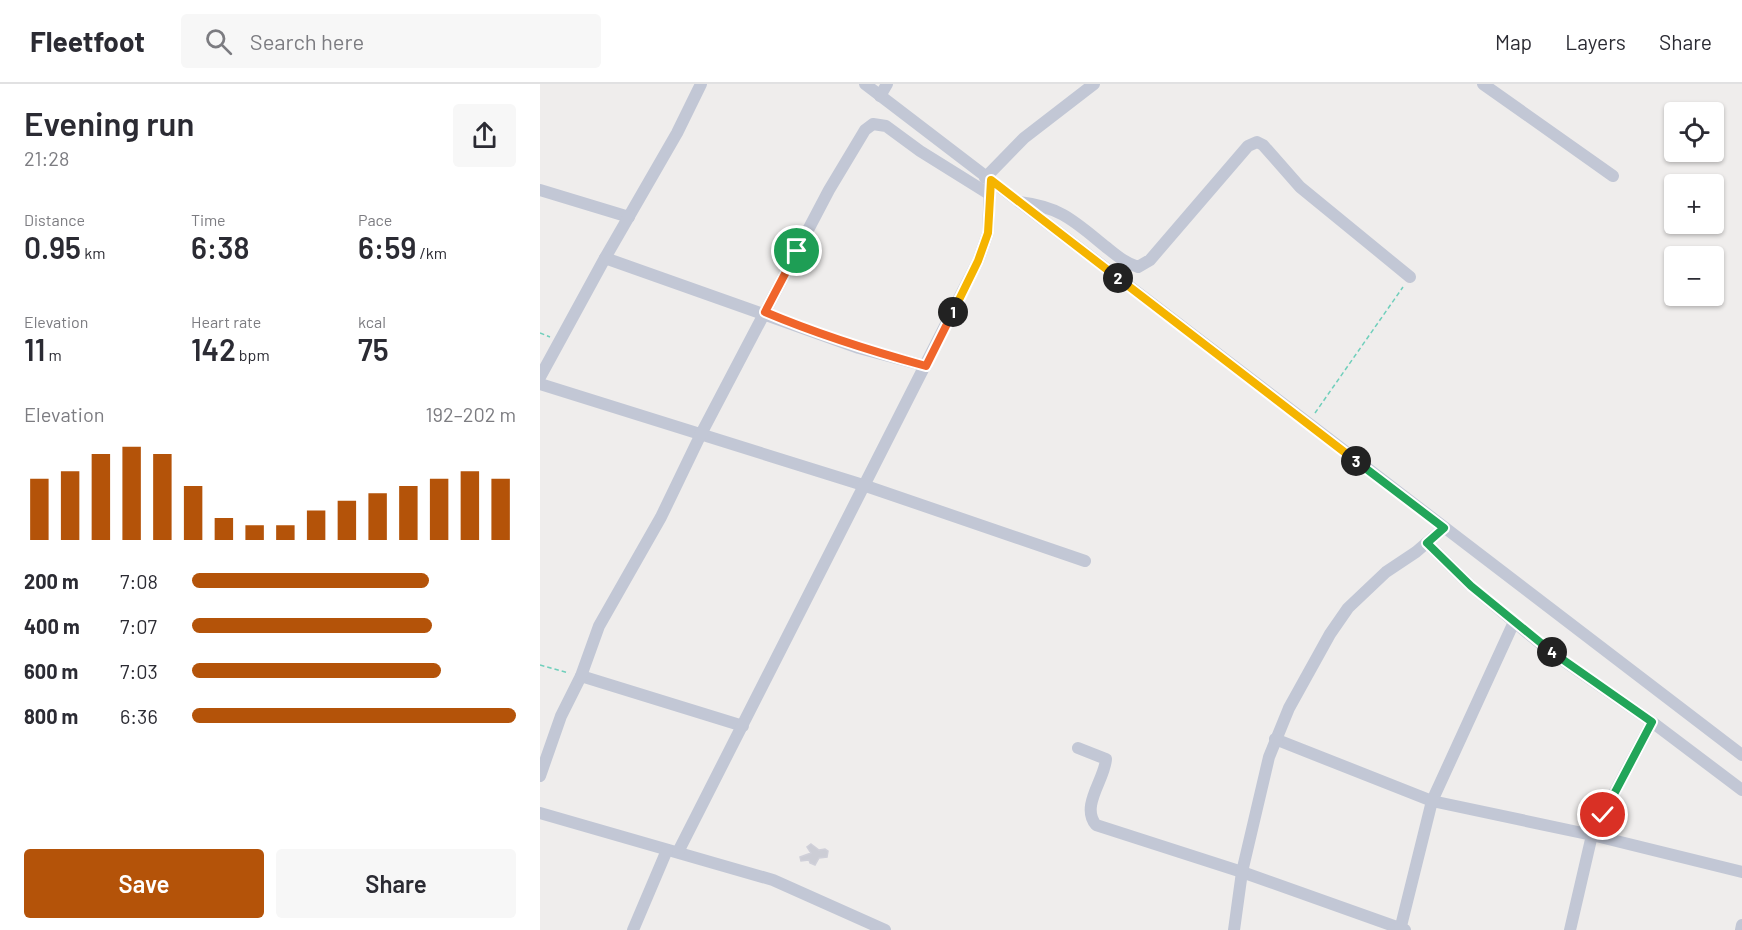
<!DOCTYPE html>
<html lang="en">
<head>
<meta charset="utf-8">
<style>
	body { margin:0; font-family:Barlow,sans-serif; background:#f7f7f7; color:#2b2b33; height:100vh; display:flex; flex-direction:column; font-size:22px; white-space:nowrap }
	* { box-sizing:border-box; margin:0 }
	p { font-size:20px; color:#7c7c81 }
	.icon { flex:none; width:33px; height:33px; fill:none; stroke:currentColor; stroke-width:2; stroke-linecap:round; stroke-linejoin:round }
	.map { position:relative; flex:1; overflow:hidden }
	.drawer { display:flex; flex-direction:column; background:#fff; width:540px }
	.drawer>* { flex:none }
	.tools { position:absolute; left:1124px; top:18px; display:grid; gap:12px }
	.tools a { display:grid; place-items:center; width:60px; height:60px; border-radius:6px; background:#fff; box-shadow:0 2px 4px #0004; font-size:30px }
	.pin { position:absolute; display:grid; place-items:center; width:51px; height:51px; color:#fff; margin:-26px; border:3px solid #fff; border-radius:50%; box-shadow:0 2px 6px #0007 }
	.km { position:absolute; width:30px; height:30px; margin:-15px; border-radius:50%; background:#222; color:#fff; font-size:16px; line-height:30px; text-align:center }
	.round { display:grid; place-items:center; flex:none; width:63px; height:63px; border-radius:6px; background:#f7f7f7 }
	.overview { display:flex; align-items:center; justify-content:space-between; height:102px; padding:0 24px }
	h1 { font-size:33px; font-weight:600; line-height:45px }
	.stats { display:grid; grid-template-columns:repeat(3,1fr); gap:9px; height:102px; padding:6px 24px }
	.stats div { display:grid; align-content:center }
	.stats b { font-size:30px; font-weight:600 }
	.stats small { font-size:16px; font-weight:400 }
	.stats p { font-size:16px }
	.chart { height:168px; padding:12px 24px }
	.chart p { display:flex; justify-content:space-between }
	.chart svg { width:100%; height:108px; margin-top:6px; stroke:#b45309; stroke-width:6 }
	.action { display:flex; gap:12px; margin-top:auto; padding:12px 24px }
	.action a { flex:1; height:69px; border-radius:6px; background:#b45309; color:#fff; font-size:24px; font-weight:600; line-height:69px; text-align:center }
	.action a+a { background:#f7f7f7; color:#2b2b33 }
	ul { padding:0 24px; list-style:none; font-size:20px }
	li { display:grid; grid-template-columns:96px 72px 1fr; align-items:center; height:45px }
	li i { height:15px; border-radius:8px; background:#b45309 }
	header { display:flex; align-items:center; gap:36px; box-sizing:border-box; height:84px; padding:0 30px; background:#fff; border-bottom:2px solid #e1e1e2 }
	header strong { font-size:28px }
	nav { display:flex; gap:33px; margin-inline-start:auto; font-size:21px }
	.search { width:420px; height:54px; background:#f7f7f7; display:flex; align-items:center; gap:15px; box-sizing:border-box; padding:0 21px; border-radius:6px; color:#7c7c81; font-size:22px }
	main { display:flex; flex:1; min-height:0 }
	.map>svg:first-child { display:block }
</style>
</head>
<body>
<header>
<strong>Fleetfoot</strong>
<div class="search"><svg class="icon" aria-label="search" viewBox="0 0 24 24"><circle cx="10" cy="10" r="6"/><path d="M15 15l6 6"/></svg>Search here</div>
<nav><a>Map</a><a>Layers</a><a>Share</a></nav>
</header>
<main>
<section class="drawer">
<div class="overview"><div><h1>Evening run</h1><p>21:28</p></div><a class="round"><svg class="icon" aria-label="share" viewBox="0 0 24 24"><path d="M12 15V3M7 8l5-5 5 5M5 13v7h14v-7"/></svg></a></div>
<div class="stats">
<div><p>Distance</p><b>0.95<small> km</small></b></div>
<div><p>Time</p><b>6:38</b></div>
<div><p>Pace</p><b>6:59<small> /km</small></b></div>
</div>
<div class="stats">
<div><p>Elevation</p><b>11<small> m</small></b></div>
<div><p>Heart rate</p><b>142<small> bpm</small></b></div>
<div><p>kcal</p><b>75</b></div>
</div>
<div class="chart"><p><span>Elevation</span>192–202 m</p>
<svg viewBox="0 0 160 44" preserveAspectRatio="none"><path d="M5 44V19M15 44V16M25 44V9M35 44V6M45 44V9M55 44V22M65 44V35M75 44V38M85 44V38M95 44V32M105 44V28M115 44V25M125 44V22M135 44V19M145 44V16M155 44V19"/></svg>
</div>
<ul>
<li><b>200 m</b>7:08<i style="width:73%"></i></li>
<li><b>400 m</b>7:07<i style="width:74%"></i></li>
<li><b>600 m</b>7:03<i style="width:77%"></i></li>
<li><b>800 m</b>6:36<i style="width:100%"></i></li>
</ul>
<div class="action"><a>Save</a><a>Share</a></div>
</section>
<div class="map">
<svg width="1202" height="846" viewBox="0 0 1202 846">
	<rect width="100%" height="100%" fill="#efedec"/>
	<path fill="#cccdd5" stroke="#d0d0d9" stroke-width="1.5" d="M 271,760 L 279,766 L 285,765 L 288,767 L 287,773 L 279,774 L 275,781 L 270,779 L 269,776 L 261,777 L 260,773 L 271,769 L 267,763 Z"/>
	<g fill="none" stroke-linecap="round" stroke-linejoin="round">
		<g stroke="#6fcfbb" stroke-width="1.5" stroke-dasharray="4.5 3" stroke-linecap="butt">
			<path d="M 0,249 L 10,253"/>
			<path d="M 775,329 L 863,203"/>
			<path d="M 0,581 L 29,589"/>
		</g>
		<g stroke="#c2c7d5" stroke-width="12">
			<path d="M 325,0 L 1202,671"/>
			<path d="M 943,0 L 1073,92"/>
			<path d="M 340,12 L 347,0"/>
			<path d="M 445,94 L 484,54 L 554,0"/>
			<path d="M 0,106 L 89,133"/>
			<path d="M 479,118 C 521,123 534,137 566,163 C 576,171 585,179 598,183 L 610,176 L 708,62 L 717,58 L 723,61 L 760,103 L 870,193"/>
			<path d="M 65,174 L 319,264 L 386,282"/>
			<path d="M 0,293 L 65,174 L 137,49 L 161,0"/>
			<path d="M 0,300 L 323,401 L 545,477"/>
			<path d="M 887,459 L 931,502 L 1007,565 L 1112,638 L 1202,706"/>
			<path d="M 41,592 L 203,642"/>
			<path d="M 735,655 L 892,717 L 1052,751 L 1202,788"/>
			<path d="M 538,664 L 566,675 C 565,695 540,722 556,741 L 702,788 L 865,846"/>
			<path d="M 0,692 L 21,632 L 41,592 L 59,542 L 121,433 L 161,350 L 289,106 L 325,46 L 333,40 L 346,42 L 380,67 L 449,110"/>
			<path d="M 0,729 L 233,796 L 345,846"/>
			<path d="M 138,768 L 438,177 L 448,149 L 450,102"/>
			<path d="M 93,846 L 127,766"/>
			<path d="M 694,846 L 702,788 L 729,673 L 749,624 L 790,550 L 808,524 L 846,488 L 876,468 L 904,444"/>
			<path d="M 860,846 L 892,717 L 974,538"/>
			<path d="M 1030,846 L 1052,751 L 1112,638"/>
			<path d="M 1201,846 L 1202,841"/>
		</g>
	</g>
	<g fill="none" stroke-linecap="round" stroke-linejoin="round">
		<g stroke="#fff" stroke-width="12">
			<path id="split-1" d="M 257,167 L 225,228 C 277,250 331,267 386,282 L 413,228"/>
		</g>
		<g stroke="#fff" stroke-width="12">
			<path id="split-2" d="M 413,228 L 438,177 L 448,149 L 451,96 L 578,194"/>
		</g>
		<g stroke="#fff" stroke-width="12">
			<path id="split-3" d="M 578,194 L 816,377"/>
		</g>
		<g stroke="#fff" stroke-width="12">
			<path id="split-4" d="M 816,377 L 904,444 L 887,459 L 931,502 L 1012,568"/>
		</g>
		<g stroke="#fff" stroke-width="12">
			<path id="split-5" d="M 1012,568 L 1112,638 L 1063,731"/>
		</g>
		<use href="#split-1" stroke="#f0652b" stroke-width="8"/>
		<use href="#split-2" stroke="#f5b400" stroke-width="8"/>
		<use href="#split-3" stroke="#f5b400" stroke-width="8"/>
		<use href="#split-4" stroke="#22a559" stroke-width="8"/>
		<use href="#split-5" stroke="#22a559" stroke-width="8"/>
	</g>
</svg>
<div class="tools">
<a><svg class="icon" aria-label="locate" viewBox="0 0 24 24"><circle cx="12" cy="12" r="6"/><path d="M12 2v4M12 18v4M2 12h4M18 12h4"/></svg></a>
<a>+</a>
<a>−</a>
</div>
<div class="pin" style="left:257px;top:167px;background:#1e9e55"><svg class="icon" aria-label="arrive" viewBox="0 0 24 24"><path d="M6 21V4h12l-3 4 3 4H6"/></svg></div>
<div class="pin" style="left:1063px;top:731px;background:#d93025"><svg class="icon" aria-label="check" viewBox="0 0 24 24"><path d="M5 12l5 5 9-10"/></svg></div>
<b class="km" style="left:413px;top:228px">1</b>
<b class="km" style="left:578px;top:194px">2</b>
<b class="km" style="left:816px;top:377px">3</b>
<b class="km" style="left:1012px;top:568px">4</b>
</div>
</main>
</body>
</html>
